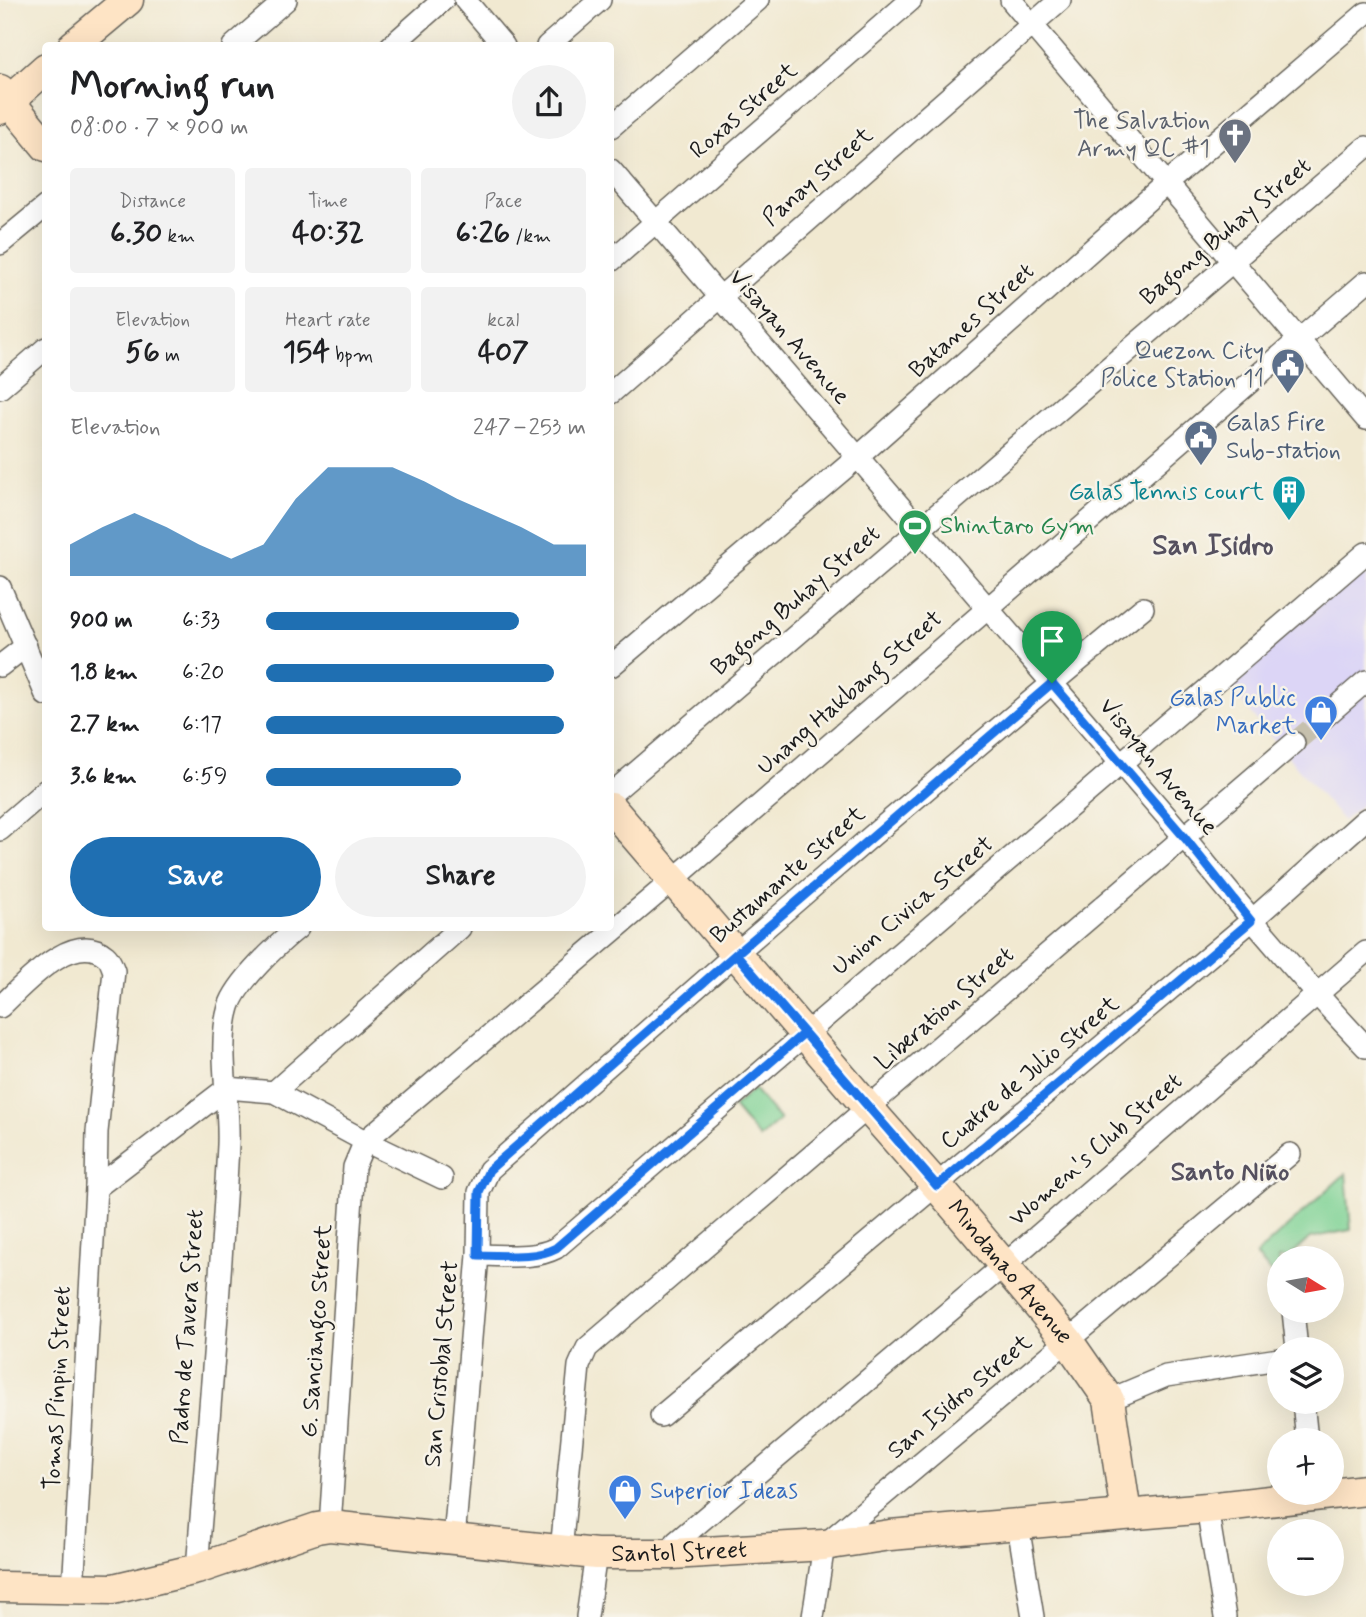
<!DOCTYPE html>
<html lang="en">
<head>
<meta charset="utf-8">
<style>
	body { margin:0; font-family:Mynerve,sans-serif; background:#f2f2f2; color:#202124; height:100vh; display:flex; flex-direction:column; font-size:26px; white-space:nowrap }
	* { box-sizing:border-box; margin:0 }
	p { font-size:23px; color:#757577 }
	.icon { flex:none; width:38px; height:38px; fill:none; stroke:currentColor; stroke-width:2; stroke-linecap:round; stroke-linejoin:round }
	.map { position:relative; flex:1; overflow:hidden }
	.panel { position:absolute; left:42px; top:42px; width:572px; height:889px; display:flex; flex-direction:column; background:#fff; border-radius:7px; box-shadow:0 7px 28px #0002 }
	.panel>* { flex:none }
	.needle { width:46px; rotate:101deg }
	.buttons { position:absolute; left:1267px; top:1246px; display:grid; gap:14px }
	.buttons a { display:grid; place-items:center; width:77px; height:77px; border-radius:50%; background:#fff; box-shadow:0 7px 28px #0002; font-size:35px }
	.pin { position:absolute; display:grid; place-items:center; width:60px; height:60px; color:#fff; margin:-72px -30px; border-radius:50% 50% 50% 0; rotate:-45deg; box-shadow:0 0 7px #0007 }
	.pin .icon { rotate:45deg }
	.round { display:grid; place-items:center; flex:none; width:74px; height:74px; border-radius:37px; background:#f2f2f2 }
	.head { display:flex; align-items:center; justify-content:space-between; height:119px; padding:0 28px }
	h1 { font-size:38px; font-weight:800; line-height:52px }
	.stats { display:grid; grid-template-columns:repeat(3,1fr); gap:10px; height:119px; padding:7px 28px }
	.stats div { display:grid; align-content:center; border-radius:7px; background:#f2f2f2; text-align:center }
	.stats b { font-size:30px; font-weight:800 }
	.stats small { font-size:19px; font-weight:400 }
	.stats p { font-size:19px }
	.chart { height:196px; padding:14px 28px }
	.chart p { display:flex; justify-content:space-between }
	.chart svg { width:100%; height:126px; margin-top:7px; fill:#1f6fb2; opacity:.7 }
	.button { display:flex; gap:14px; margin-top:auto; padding:14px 28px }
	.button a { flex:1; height:80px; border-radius:42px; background:#1f6fb2; color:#fff; font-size:28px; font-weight:800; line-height:80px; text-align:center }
	.button a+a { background:#f2f2f2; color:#202124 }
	ul { padding:0 28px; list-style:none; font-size:23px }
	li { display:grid; grid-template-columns:112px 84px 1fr; align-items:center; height:52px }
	li i { height:18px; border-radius:9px; background:#1f6fb2 }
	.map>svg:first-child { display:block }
</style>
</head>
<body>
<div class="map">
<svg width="1366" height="1617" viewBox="0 0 1366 1617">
	<rect width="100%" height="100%" fill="#f7f3e8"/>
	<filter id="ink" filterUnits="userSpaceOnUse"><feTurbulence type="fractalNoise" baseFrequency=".0143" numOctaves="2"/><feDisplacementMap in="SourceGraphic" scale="14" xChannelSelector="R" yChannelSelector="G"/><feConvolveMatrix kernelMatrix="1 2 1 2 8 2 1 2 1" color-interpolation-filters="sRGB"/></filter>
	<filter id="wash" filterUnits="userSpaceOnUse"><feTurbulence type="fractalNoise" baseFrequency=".00686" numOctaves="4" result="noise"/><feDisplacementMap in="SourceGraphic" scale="28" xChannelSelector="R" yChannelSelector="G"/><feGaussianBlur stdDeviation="1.57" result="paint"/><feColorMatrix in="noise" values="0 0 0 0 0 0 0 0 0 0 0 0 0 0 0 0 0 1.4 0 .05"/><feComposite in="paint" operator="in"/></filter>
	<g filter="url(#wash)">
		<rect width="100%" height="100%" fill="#f1e9d1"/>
		<path fill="#dcd5f6" d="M 1366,559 L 1366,801 L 1343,821 L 1225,683 Z"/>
		<g fill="#7ed294" stroke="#4d7758" stroke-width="2">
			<path d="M 754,1089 L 780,1120 L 759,1138 L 733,1107 Z"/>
			<path d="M 1346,1173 L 1351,1230 L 1310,1238 L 1288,1258 L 1279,1258 L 1279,1266 L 1271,1273 L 1256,1255 Z"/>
		</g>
	</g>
	<g filter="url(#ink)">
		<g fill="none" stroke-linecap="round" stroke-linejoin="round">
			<path stroke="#c6c0ad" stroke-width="21" stroke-dasharray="21 10" stroke-linecap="butt" d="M 1294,743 L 1321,720"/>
			<g stroke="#67645b" stroke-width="24">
				<g id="street">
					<path d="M 465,0 L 504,46"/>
					<path d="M 1011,0 L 1366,419"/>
					<path d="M 233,46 L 286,0"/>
					<path d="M 391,46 L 443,0"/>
					<path d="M 547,46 L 600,0"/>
					<path d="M 611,127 L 758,0"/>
					<path d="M 611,170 L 1185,838 C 1243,910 1302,980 1366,1047"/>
					<path d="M 0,244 L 46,206"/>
					<path d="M 611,261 L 911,0"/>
					<path d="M 0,388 L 46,348"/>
					<path d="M 611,393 L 1060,0"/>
					<path d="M 0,587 L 46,695"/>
					<path d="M 0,666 L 26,646"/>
					<path d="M 611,666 L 858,457 L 1167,183 L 1366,13"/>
					<path d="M 1321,720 L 1366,681"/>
					<path d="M 611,794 L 1366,147"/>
					<path d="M 0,830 L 46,790"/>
					<path d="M 0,1007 C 22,987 73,927 106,956 C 110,959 112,966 114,971 L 97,1132 L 96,1188 L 73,1590"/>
					<path d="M 274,1092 L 460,928"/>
					<path d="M 96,1188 L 227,1088 L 274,1092 L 365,1141 L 442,1178"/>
					<path d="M 478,1255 C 503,1255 533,1260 556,1248 L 1366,553"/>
					<path d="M 1293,1311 L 1297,1349"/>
					<path d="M 1109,1400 L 1166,1376 L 1279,1359"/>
					<path d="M 1303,1402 L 1307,1440"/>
					<path d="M 661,1416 L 1251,921 L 1366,819"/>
					<path d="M 1207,1508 L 1225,1617"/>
					<path d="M 1018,1525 L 1033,1617"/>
					<path d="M 330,1526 L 354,1167 L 365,1141 L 673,880 L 1366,282"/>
					<path d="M 454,1540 L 478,1255 L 479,1192 L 489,1170 C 705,980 921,790 1143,608"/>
					<path d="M 561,1551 L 579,1366 L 587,1348 L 1294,743"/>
					<path d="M 672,1554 L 676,1542 L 682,1537 L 1003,1266 L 1366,952"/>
					<path d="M 197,1569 C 208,1428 221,1286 228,1145 C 230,1102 217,1046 229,1007 C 236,983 278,944 298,928"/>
					<path d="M 587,1617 L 596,1554"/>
					<path d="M 813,1617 L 824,1545 L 1290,1154"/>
				</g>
			</g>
			<g stroke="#67645b" stroke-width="33">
				<g id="secondary">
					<path d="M 73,46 L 128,0"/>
					<path d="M 0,90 L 46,146"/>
					<path d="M 0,109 L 46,68"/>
					<path id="s1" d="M 611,808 L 869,1109 L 937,1186 L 1068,1341 L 1109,1400 L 1126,1514"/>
					<path id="s2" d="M 0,1587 L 113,1589 L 197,1569 L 317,1528 L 330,1526 L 596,1554 L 672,1554 L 824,1545 L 890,1535 L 1207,1508 L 1366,1490"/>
				</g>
			</g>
			<use href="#street" stroke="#fff" stroke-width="21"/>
			<use href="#secondary" stroke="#fee4c5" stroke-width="30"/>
		</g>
	</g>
	<g fill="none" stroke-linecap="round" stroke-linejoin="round" filter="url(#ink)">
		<g stroke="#fff" stroke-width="14">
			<path id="route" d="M 1052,683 L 736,954 L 804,1033 L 556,1248 C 533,1260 503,1255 478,1255 L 479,1192 L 489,1170 L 736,954 L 937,1186 L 1251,921 L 1185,838 L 1052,683"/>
		</g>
		<use href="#route" stroke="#1a73e8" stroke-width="9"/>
	</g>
	<defs>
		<g id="church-pin" transform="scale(1.75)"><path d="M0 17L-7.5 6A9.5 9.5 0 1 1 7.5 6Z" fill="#6b7280" stroke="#f7f3e8"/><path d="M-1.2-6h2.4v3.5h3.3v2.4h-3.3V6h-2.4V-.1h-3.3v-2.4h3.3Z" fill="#fff"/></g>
		<g id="civic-pin" transform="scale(1.75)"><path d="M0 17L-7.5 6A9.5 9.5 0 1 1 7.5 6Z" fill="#5c6f8a" stroke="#f7f3e8"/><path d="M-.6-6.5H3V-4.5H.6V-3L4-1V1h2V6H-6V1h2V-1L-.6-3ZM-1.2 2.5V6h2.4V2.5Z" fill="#fff"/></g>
		<g id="building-pin" transform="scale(1.75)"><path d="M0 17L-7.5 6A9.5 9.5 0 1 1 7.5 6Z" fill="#0f9aa8" stroke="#f7f3e8"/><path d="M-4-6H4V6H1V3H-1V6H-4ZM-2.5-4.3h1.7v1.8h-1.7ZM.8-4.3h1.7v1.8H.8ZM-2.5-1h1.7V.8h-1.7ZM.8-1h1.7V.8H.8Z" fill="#fff"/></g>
		<g id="stadium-pin" transform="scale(1.75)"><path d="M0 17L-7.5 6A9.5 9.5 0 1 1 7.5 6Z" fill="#2e9e5b" stroke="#f7f3e8"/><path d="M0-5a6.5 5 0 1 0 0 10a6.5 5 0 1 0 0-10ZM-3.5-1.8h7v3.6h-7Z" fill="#fff"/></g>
		<g id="shop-pin" transform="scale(1.75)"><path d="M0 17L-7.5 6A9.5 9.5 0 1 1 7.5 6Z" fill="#3f7fe0" stroke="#f7f3e8"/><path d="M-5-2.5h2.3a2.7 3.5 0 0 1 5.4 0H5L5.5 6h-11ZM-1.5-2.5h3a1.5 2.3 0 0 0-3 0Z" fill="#fff"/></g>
	</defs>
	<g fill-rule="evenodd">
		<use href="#church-pin" x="1235" y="135"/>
		<use href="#civic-pin" x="1288" y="365"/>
		<use href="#civic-pin" x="1201" y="437"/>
		<use href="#building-pin" x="1289" y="492"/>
		<use href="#stadium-pin" x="915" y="526"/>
		<use href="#shop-pin" x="1321" y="712"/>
		<use href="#shop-pin" x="625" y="1491"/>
	</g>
	<g text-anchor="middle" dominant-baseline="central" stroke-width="5" stroke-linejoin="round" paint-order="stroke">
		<g font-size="24" fill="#1c1c1c" stroke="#f7f3e8">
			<text transform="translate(744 111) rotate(-41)">Roxas Street</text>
			<text transform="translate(818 177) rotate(-41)">Panay Street</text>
			<text transform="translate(1226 232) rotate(-40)">Bagong Buhay Street</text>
			<text transform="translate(972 321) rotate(-42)">Batanes Street</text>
			<text transform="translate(789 337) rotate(49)">Visayan Avenue</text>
			<text transform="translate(796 601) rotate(-41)">Bagong Buhay Street</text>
			<text transform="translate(850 693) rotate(-41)">Unang Hakbang Street</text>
			<text transform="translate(1158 767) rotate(50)">Visayan Avenue</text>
			<text transform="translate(788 875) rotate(-41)">Bustamante Street</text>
			<text transform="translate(913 906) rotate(-40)">Union Civica Street</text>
			<text transform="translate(945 1009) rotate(-41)">Liberation Street</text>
			<text transform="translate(1030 1073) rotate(-40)">Cuatre de Julio Street</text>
			<text transform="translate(1096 1150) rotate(-41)">Women's Club Street</text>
			<text stroke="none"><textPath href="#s1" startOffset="612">Mindanao Avenue</textPath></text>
			<text transform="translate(188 1327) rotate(-86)">Padro de Tavera Street</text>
			<text transform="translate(317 1331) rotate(-86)">G. Sanciangco Street</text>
			<text transform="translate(442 1364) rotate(-85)">San Cristobal Street</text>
			<text transform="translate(58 1388) rotate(-87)">Tomas Pinpin Street</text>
			<text transform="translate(960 1397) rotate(-40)">San Isidro Street</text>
			<text stroke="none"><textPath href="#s2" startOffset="690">Santol Street</textPath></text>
		</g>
		<g font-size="24" fill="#5b616d" stroke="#f7f3e8" text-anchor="end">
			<text x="1210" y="121">The Salvation<tspan x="1210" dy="28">Army QC #1</tspan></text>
		</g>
		<g font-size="24" fill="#4e5e75" stroke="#f7f3e8" text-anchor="end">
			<text x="1264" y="351">Quezon City<tspan x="1264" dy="28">Police Station 11</tspan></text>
			<text x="1226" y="423" text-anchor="start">Galas Fire<tspan x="1226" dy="28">Sub-station</tspan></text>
		</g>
		<g font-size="24" fill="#0d838f" stroke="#f7f3e8" text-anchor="end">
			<text x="1264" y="492">Galas Tennis court</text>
		</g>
		<g font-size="24" fill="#27864d" stroke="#f7f3e8" text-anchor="start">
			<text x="940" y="526">Shintaro Gym</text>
		</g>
		<g font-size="24" fill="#366cbe" stroke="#f7f3e8" text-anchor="end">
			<text x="1296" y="698">Galas Public<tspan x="1296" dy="28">Market</tspan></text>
			<text x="650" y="1491" text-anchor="start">Superior Ideas</text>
		</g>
		<g font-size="26" font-weight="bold" fill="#55505f" stroke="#f7f3e8">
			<text x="1230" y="1173">Santo Niño</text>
		</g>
		<g font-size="28" font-weight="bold" fill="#55505f" stroke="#f7f3e8">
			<text x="1213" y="546">San Isidro</text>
		</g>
	</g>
</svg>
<div class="buttons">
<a><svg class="needle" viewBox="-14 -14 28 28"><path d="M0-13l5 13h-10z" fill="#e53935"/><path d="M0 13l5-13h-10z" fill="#757577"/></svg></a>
<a><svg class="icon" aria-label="layers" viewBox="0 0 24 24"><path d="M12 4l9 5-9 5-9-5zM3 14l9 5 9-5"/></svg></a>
<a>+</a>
<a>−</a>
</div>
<div class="pin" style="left:1052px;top:683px;background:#1e9e55"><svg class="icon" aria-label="arrive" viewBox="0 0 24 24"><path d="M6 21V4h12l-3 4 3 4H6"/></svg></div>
<section class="panel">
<div class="head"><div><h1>Morning run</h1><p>08:00 · 7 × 900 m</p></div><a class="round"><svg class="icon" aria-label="share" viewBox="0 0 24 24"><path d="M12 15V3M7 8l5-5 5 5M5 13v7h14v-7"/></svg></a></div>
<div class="stats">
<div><p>Distance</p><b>6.30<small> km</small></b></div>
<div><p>Time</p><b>40:32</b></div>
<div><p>Pace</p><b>6:26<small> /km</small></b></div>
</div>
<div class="stats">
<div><p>Elevation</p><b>56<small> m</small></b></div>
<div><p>Heart rate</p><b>154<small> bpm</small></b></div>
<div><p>kcal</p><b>407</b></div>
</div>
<div class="chart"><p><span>Elevation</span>247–253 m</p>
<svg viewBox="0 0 160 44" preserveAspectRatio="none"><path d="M0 44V33L10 27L20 22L30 27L40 33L50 38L60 33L70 17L80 6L90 6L100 6L110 11L120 17L130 22L140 27L150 33L160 33V44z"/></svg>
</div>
<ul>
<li><b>900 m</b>6:33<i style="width:79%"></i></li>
<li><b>1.8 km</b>6:20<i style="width:90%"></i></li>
<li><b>2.7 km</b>6:17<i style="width:93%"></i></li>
<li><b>3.6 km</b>6:59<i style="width:61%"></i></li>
</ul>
<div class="button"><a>Save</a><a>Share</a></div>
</section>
</div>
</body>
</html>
